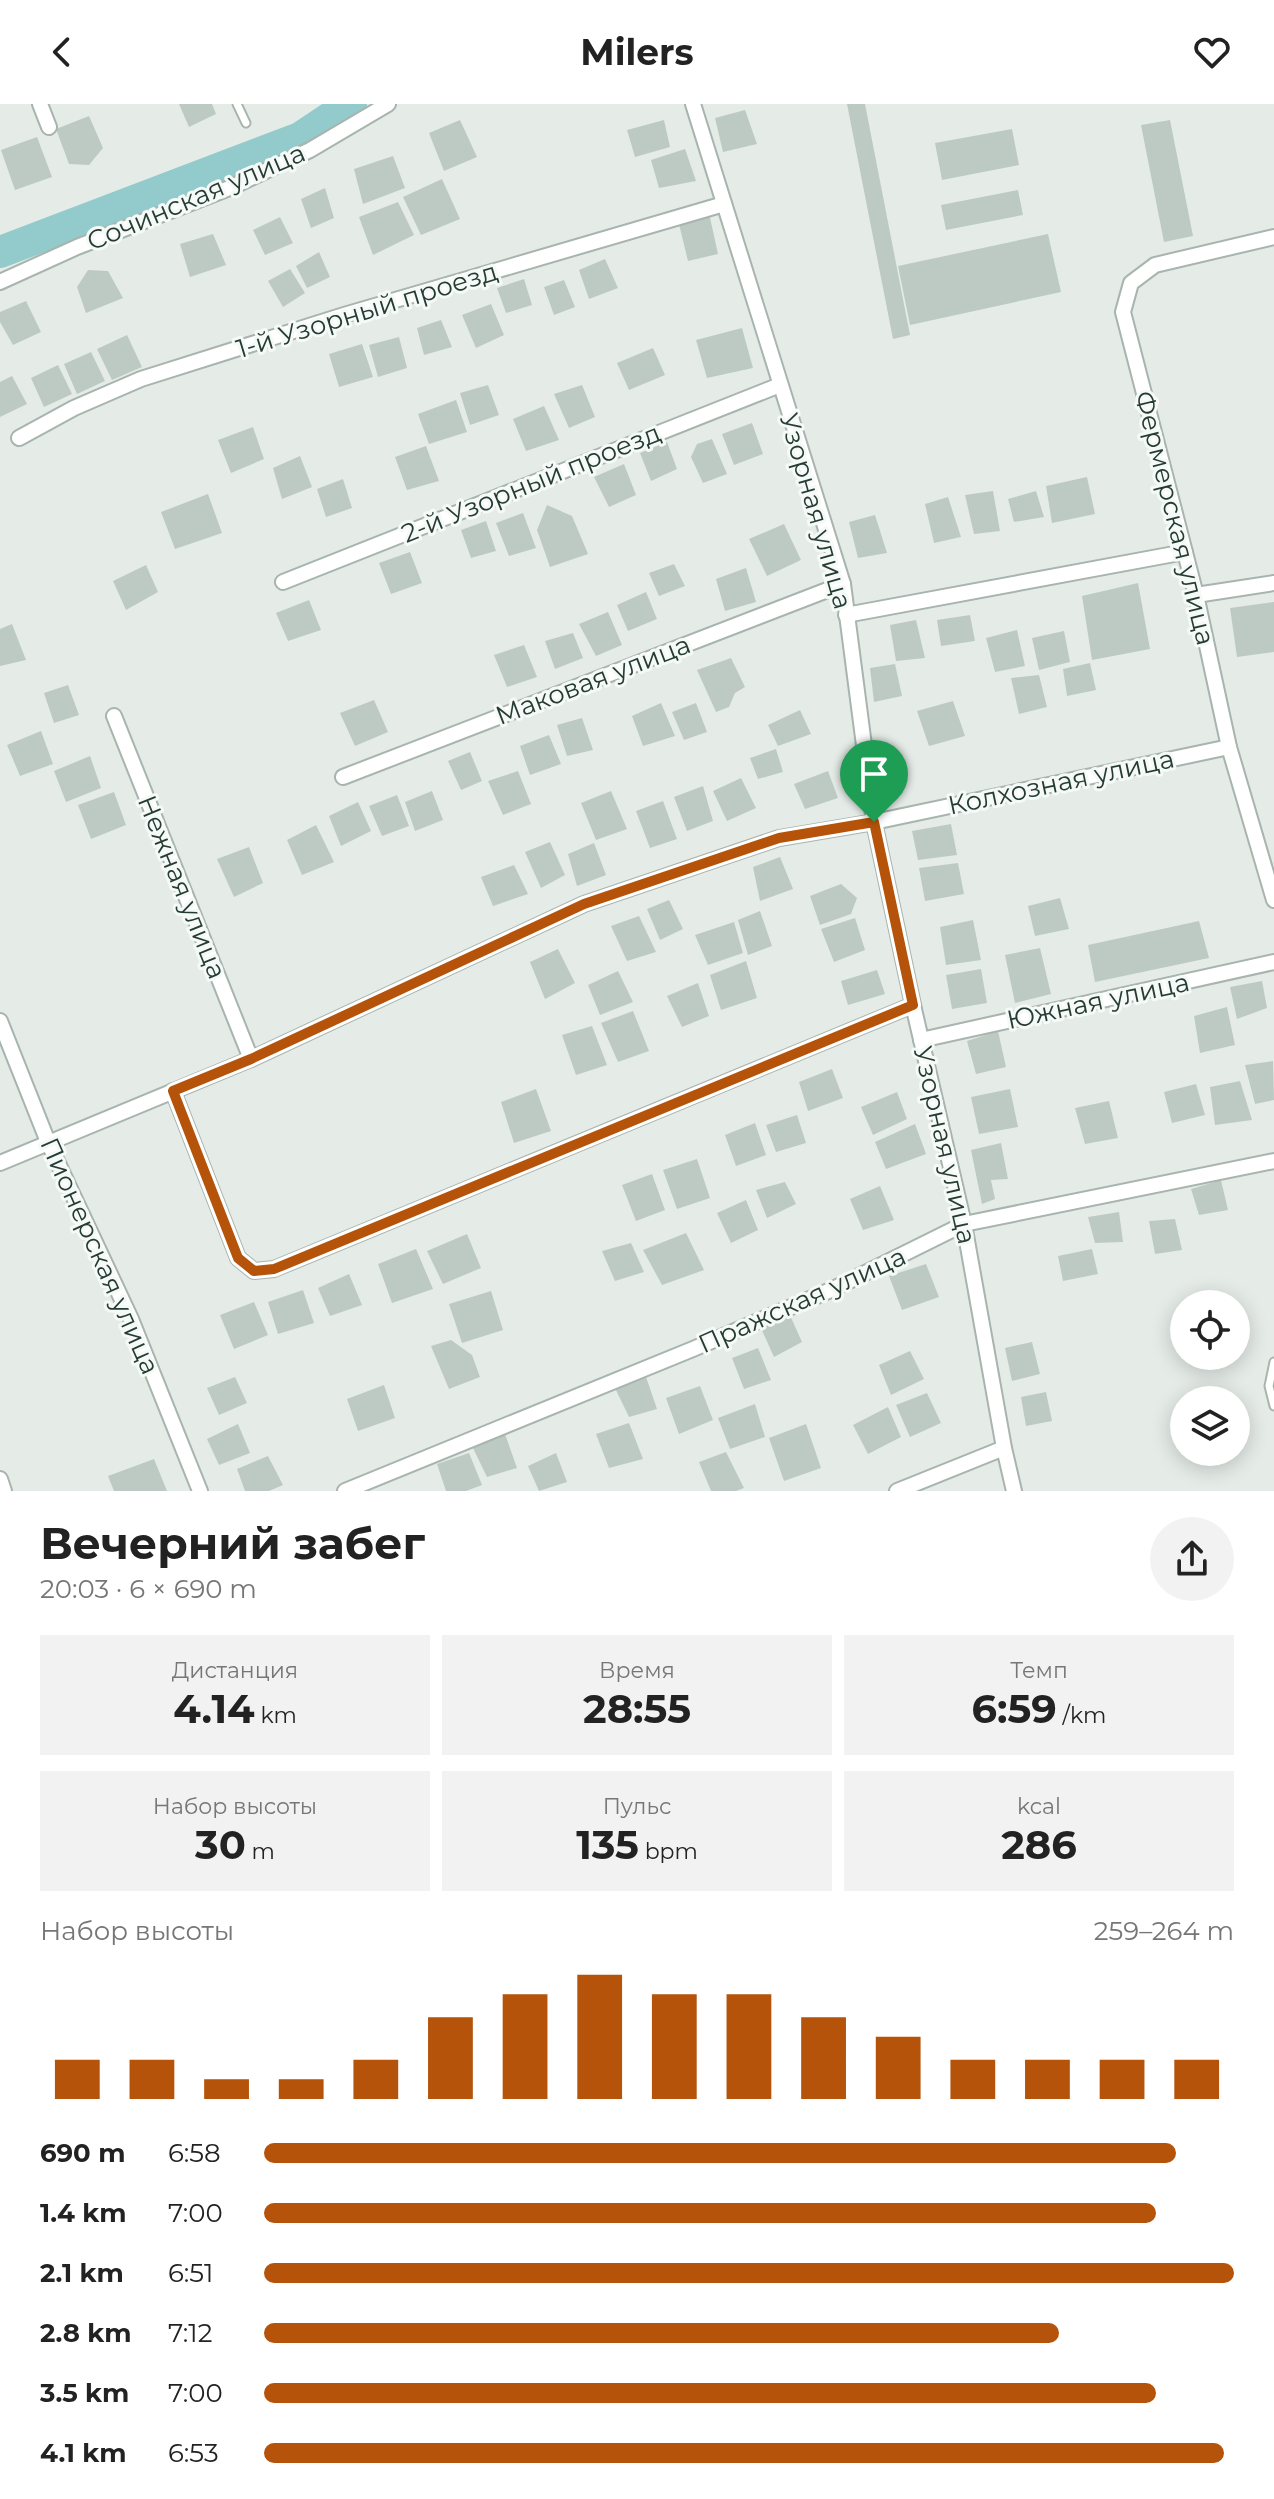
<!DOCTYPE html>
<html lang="ru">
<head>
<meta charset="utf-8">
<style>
	body { margin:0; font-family:Montserrat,sans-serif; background:#f2f2f2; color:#222; height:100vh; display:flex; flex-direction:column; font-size:30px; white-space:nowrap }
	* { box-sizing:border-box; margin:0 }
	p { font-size:26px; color:#767676 }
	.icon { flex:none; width:44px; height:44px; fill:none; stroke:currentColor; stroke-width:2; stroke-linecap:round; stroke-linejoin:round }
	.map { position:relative; height:1387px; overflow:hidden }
	.panel { display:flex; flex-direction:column; background:#fff; flex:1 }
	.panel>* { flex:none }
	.fabs { position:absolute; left:1170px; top:1186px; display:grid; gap:16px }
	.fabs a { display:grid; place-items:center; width:80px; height:80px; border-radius:50%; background:#fff; box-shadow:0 4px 20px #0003; font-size:40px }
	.pin { position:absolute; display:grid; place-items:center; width:68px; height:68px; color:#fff; margin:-82px -34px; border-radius:50% 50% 50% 0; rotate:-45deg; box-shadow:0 0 8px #0007 }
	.pin .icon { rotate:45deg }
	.round { display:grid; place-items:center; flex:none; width:84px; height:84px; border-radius:42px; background:#f2f2f2 }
	.overview { display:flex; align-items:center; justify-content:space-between; height:136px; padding:0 40px }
	h1 { font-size:44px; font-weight:700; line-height:60px }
	.metrics { display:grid; grid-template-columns:repeat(3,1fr); gap:12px; height:136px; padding:8px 40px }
	.metrics div { display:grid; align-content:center; border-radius:0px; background:#f2f2f2; text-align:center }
	.metrics b { font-size:40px; font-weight:700 }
	.metrics small { font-size:22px; font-weight:400 }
	.metrics p { font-size:22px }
	.chart { height:224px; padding:16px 40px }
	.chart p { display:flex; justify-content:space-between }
	.chart svg { width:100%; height:144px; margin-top:8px; stroke:#b45309; stroke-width:6 }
	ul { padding:0 40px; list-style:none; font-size:26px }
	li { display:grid; grid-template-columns:128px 96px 1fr; align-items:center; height:60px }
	li i { height:20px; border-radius:10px; background:#b45309 }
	header { display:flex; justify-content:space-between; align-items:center; height:104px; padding:0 40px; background:#fff; font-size:36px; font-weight:700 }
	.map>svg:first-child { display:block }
</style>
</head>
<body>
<header><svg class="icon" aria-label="back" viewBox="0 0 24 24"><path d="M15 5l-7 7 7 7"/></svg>Milers<svg class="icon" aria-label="heart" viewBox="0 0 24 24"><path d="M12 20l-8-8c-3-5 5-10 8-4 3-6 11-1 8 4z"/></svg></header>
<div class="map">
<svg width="1274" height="1387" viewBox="0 0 1274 1387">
	<rect width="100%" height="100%" fill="#e5ece8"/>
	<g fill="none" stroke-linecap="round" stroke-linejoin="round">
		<path stroke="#93cacb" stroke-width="32" d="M 0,148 L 300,34 L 351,0"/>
	</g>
	<g fill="#bdcac3">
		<path d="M 179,0 L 212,0 L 216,10 L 189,23 Z"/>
		<path d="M 847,0 L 865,0 L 910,231 L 893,235 Z"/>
		<path d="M 745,6 L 757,40 L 723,48 L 715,14 Z"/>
		<path d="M 89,12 L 103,44 L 89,61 L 69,60 L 56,25 Z"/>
		<path d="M 460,16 L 477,53 L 444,67 L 429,29 Z"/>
		<path d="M 664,16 L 670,43 L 635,53 L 627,26 Z"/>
		<path d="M 1170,16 L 1193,132 L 1164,138 L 1141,21 Z"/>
		<path d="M 1012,25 L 1019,61 L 942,76 L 935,39 Z"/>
		<path d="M 37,33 L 52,73 L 15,86 L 1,46 Z"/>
		<path d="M 685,45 L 696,77 L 659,84 L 651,56 Z"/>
		<path d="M 393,52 L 405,84 L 363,100 L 354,65 Z"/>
		<path d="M 442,75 L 460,115 L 421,131 L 403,93 Z"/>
		<path d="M 325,84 L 334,114 L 311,124 L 301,95 Z"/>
		<path d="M 1018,86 L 1023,111 L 946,126 L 941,101 Z"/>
		<path d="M 398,98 L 414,131 L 373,151 L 359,113 Z"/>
		<path d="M 709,109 L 718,150 L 688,157 L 678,116 Z"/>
		<path d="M 280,113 L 293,139 L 265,151 L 253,126 Z"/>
		<path d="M 213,130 L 226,161 L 190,173 L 180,140 Z"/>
		<path d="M 1048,130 L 1061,188 L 910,221 L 898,162 Z"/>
		<path d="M 319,148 L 330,173 L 307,184 L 296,162 Z"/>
		<path d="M 605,155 L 618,184 L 589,195 L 579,166 Z"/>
		<path d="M 290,165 L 305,189 L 283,203 L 268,177 Z"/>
		<path d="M 88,166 L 108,167 L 123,194 L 86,209 L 77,183 Z"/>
		<path d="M 524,175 L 532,201 L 506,209 L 497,184 Z"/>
		<path d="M 564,176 L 575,203 L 554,211 L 544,183 Z"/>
		<path d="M 26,197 L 41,228 L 13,241 L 0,218 L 0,208 Z"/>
		<path d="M 491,200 L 504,231 L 476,244 L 462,211 Z"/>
		<path d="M 441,216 L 452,243 L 424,251 L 417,224 Z"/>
		<path d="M 742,224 L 753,264 L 707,274 L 696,236 Z"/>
		<path d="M 127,231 L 142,263 L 112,276 L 97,245 Z"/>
		<path d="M 399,233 L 407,264 L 378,273 L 369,241 Z"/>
		<path d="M 362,240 L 373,273 L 339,283 L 329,250 Z"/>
		<path d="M 653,244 L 665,271 L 629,286 L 617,259 Z"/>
		<path d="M 91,248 L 105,277 L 77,290 L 64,260 Z"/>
		<path d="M 58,261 L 72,290 L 44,303 L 31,274 Z"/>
		<path d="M 12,272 L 27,300 L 0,313 L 0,278 Z"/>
		<path d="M 488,281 L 499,311 L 470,321 L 460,289 Z"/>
		<path d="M 582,281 L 595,313 L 569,324 L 554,290 Z"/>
		<path d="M 456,296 L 467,328 L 429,340 L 418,310 Z"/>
		<path d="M 544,302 L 559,336 L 526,347 L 513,315 Z"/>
		<path d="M 752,319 L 763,350 L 734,361 L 722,330 Z"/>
		<path d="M 253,323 L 264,355 L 231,369 L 218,336 Z"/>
		<path d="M 712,335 L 727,370 L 703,379 L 691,353 L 697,340 Z"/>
		<path d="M 667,338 L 677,365 L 651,377 L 640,349 Z"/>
		<path d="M 426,342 L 439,377 L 407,386 L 395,353 Z"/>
		<path d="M 300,352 L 312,383 L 282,395 L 273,364 Z"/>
		<path d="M 624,360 L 636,391 L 609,403 L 594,373 Z"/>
		<path d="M 1087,373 L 1095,410 L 1052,419 L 1046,382 Z"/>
		<path d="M 343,375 L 352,404 L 326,413 L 317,385 Z"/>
		<path d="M 993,387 L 1000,427 L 974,430 L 965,391 Z"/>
		<path d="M 1036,387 L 1044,413 L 1014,418 L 1008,395 Z"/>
		<path d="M 208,390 L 222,429 L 175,445 L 161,408 Z"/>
		<path d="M 948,393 L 961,433 L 934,439 L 925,400 Z"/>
		<path d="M 547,401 L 572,412 L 588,450 L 550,463 L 537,426 Z"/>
		<path d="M 523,409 L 536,444 L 509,452 L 496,419 Z"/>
		<path d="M 875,411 L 887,449 L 858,454 L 849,418 Z"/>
		<path d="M 486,417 L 496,447 L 471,454 L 461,426 Z"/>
		<path d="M 784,420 L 801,456 L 767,472 L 749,435 Z"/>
		<path d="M 410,448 L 422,479 L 391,490 L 379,459 Z"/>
		<path d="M 674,460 L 685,482 L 659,492 L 649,469 Z"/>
		<path d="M 146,461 L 158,488 L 126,506 L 113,477 Z"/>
		<path d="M 746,464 L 756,498 L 725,507 L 716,475 Z"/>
		<path d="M 1138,479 L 1150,545 L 1092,556 L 1082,492 Z"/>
		<path d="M 646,488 L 657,515 L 628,527 L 617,501 Z"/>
		<path d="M 309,496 L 321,526 L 288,537 L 276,509 Z"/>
		<path d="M 1274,498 L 1274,548 L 1237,553 L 1230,504 Z"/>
		<path d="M 608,508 L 622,541 L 596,552 L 579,520 Z"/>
		<path d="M 970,511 L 975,537 L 941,542 L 937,516 Z"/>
		<path d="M 916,516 L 925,554 L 896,557 L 890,521 Z"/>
		<path d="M 12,520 L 26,556 L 0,562 L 0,525 Z"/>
		<path d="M 1017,526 L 1025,562 L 995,568 L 986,534 Z"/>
		<path d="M 1064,527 L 1070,558 L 1039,566 L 1032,534 Z"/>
		<path d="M 573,529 L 583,554 L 555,565 L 545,537 Z"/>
		<path d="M 524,541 L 537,573 L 507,583 L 494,551 Z"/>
		<path d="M 731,554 L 745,583 L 735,589 L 729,603 L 716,608 L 697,566 Z"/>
		<path d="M 1090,559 L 1096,586 L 1067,592 L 1063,565 Z"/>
		<path d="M 895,560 L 902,592 L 874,598 L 870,564 Z"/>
		<path d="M 1039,571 L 1047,603 L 1019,610 L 1011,574 Z"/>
		<path d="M 68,581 L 79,611 L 54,619 L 44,589 Z"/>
		<path d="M 374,596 L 388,628 L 355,642 L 340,609 Z"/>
		<path d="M 953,597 L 965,632 L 929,642 L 917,607 Z"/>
		<path d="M 661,599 L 675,632 L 643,642 L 632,612 Z"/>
		<path d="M 696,599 L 707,628 L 684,636 L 672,608 Z"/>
		<path d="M 800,606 L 811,630 L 778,642 L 768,621 Z"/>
		<path d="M 582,614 L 593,646 L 567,652 L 557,621 Z"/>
		<path d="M 41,627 L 53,660 L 20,672 L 7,641 Z"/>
		<path d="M 549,631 L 561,660 L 530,671 L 520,642 Z"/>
		<path d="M 776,645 L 783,668 L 758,675 L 750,654 Z"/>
		<path d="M 470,648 L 482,677 L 461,686 L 448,657 Z"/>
		<path d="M 90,652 L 101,684 L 66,698 L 54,667 Z"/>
		<path d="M 518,667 L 531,700 L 503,711 L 488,677 Z"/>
		<path d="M 828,667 L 838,694 L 805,705 L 794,680 Z"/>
		<path d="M 741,674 L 756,704 L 727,717 L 713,687 Z"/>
		<path d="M 703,682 L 713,717 L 687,727 L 674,693 Z"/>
		<path d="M 432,687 L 443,716 L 415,727 L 405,698 Z"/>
		<path d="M 611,687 L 627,725 L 596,736 L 581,699 Z"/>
		<path d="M 114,688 L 126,721 L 91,735 L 78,701 Z"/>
		<path d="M 397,691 L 409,722 L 382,732 L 369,702 Z"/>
		<path d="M 663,697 L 677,735 L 650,744 L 636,707 Z"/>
		<path d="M 358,698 L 371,727 L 341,742 L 329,712 Z"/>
		<path d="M 951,720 L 957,751 L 918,756 L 912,727 Z"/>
		<path d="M 316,721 L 334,758 L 302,771 L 287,736 Z"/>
		<path d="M 550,738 L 565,771 L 541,784 L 525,748 Z"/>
		<path d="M 594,739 L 606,771 L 577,782 L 568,750 Z"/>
		<path d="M 249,743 L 263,779 L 234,793 L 217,755 Z"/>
		<path d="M 780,753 L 793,785 L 760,797 L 753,763 Z"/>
		<path d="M 958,759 L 964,790 L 925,797 L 919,764 Z"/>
		<path d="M 514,761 L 528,790 L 493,802 L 481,773 Z"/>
		<path d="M 841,780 L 857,794 L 851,810 L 820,821 L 810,792 Z"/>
		<path d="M 1060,794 L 1069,825 L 1035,832 L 1028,802 Z"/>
		<path d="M 669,796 L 683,825 L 660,836 L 647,805 Z"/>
		<path d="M 760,807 L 772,842 L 748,851 L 738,816 Z"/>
		<path d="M 639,812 L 656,848 L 627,857 L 611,822 Z"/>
		<path d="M 855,814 L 865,846 L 834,858 L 821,825 Z"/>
		<path d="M 973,816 L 981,856 L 946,861 L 940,823 Z"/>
		<path d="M 1199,817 L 1209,854 L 1095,878 L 1088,841 Z"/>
		<path d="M 734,818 L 743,849 L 708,861 L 695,831 Z"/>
		<path d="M 1040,844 L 1051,890 L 1015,899 L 1005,851 Z"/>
		<path d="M 558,845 L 575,879 L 545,895 L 530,858 Z"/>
		<path d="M 746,857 L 757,894 L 721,906 L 710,871 Z"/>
		<path d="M 981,865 L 987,899 L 952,905 L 946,871 Z"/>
		<path d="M 877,866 L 885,890 L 848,901 L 841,877 Z"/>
		<path d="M 618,867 L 633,898 L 600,911 L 588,881 Z"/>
		<path d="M 1262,877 L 1267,904 L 1237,915 L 1230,883 Z"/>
		<path d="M 698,879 L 709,912 L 682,923 L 667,892 Z"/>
		<path d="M 1227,903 L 1235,941 L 1200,949 L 1194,912 Z"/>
		<path d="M 633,907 L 649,947 L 618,958 L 601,919 Z"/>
		<path d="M 592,922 L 607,961 L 576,971 L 562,931 Z"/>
		<path d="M 998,927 L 1006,963 L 976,970 L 967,937 Z"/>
		<path d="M 1273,957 L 1274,996 L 1255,1000 L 1245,961 Z"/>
		<path d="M 832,965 L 843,994 L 808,1007 L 799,978 Z"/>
		<path d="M 1240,977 L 1252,1016 L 1215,1021 L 1210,983 Z"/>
		<path d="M 1196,980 L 1205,1011 L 1172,1019 L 1164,988 Z"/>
		<path d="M 536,985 L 551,1027 L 514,1039 L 501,998 Z"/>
		<path d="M 1010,985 L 1018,1023 L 979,1030 L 971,993 Z"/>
		<path d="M 897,988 L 907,1015 L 873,1031 L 861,1003 Z"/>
		<path d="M 1109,997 L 1118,1034 L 1085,1040 L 1075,1004 Z"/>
		<path d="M 797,1011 L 806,1039 L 776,1048 L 766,1021 Z"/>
		<path d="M 755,1019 L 766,1051 L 736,1062 L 725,1031 Z"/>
		<path d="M 915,1020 L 926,1050 L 886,1065 L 875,1038 Z"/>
		<path d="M 1001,1039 L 1008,1075 L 991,1076 L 995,1095 L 982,1100 L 971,1046 Z"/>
		<path d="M 697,1055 L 710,1094 L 677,1105 L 663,1066 Z"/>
		<path d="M 652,1070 L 665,1106 L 636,1117 L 622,1081 Z"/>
		<path d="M 1221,1076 L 1228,1106 L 1199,1111 L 1191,1085 Z"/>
		<path d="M 785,1078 L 796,1100 L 767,1114 L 756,1086 Z"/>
		<path d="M 880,1082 L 894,1116 L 863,1126 L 850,1095 Z"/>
		<path d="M 746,1096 L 758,1126 L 731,1139 L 717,1109 Z"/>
		<path d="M 1119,1108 L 1123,1138 L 1095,1139 L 1088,1113 Z"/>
		<path d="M 1175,1115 L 1182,1146 L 1155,1150 L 1149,1117 Z"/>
		<path d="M 686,1129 L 704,1166 L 662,1181 L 643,1146 Z"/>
		<path d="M 467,1130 L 481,1164 L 443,1180 L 427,1147 Z"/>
		<path d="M 631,1139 L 644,1168 L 615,1177 L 602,1147 Z"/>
		<path d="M 416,1145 L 433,1185 L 392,1199 L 378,1160 Z"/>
		<path d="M 1092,1145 L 1098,1170 L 1063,1177 L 1058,1152 Z"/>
		<path d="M 926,1160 L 939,1193 L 902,1206 L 889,1172 Z"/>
		<path d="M 349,1170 L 362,1201 L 330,1212 L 318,1184 Z"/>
		<path d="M 303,1186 L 314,1219 L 278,1230 L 268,1198 Z"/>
		<path d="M 491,1187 L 503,1226 L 462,1239 L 449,1200 Z"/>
		<path d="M 254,1198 L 268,1231 L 234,1245 L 220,1211 Z"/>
		<path d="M 789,1209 L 802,1238 L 774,1253 L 760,1222 Z"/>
		<path d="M 451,1236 L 472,1251 L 480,1273 L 449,1285 L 431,1242 Z"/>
		<path d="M 1032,1238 L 1040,1270 L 1012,1277 L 1005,1244 Z"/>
		<path d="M 758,1244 L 771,1276 L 744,1285 L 732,1254 Z"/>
		<path d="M 910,1247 L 924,1275 L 891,1291 L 879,1261 Z"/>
		<path d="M 645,1270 L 657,1305 L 629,1313 L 614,1282 Z"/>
		<path d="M 235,1273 L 247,1299 L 219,1311 L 207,1284 Z"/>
		<path d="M 384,1281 L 395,1314 L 358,1327 L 347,1295 Z"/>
		<path d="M 700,1282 L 713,1316 L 679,1330 L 666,1294 Z"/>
		<path d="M 1046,1288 L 1052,1317 L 1026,1322 L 1021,1293 Z"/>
		<path d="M 927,1289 L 941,1319 L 910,1333 L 896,1301 Z"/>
		<path d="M 755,1300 L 765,1333 L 730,1345 L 718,1314 Z"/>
		<path d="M 888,1303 L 901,1333 L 868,1350 L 853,1321 Z"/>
		<path d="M 629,1319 L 643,1355 L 609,1364 L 596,1330 Z"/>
		<path d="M 238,1320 L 250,1349 L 219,1361 L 207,1335 Z"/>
		<path d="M 806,1320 L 821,1364 L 784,1377 L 769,1334 Z"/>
		<path d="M 505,1330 L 517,1364 L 487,1373 L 473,1344 Z"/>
		<path d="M 726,1348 L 744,1384 L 736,1387 L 711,1387 L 699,1358 Z"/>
		<path d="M 469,1349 L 482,1381 L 466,1387 L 446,1387 L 437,1360 Z"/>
		<path d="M 556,1349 L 567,1378 L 539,1387 L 528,1362 Z"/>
		<path d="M 268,1352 L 283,1381 L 269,1387 L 245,1387 L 237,1365 Z"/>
		<path d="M 154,1355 L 167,1387 L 114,1387 L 108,1372 Z"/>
	</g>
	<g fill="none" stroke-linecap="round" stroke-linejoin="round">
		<g stroke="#a8b4ae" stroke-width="11">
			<g id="service">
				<path d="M 237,0 L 246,19"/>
				<path d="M 1274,1258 L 1269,1282 L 1274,1302"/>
			</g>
		</g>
		<g stroke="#a8b4ae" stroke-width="18">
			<g id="minor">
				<path d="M 40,0 L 49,23"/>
				<path d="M 693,0 L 843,480 L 874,718 L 913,901 L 964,1120 L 1004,1344 L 1014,1387"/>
				<path d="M 1274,133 L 1155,161 L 1131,179 L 1123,208 L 1196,491 L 1229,643 L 1274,796"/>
				<path d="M 0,178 L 77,143 L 232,83 L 310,46 L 388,0"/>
				<path d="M 19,334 L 74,304 L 141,275 L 344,211 L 724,100"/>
				<path d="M 283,478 L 780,281"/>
				<path d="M 1196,491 L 1274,479"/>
				<path d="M 846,511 L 1185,448"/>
				<path d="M 114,612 L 251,955"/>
				<path d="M 343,673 L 843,480"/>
				<path d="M 0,917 L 48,1038 L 131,1215 L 200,1387"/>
				<path d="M 921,936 L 1274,858"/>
				<path d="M 173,987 L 238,1154 L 254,1167 L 274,1165 L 913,901"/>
				<path d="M 0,1059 L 251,955 L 584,800 L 779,734 L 874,718 L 1229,643"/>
				<path d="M 0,1375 L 4,1387"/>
				<path d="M 345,1387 L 693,1245 L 833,1185 L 964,1120 L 1274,1057"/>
				<path d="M 897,1387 L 1004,1344"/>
			</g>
		</g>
		<use href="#service" stroke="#fff" stroke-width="7"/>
		<use href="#minor" stroke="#fff" stroke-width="14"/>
	</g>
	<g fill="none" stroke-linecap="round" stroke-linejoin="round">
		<g stroke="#fff" stroke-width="16">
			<path id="route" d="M 874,718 L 913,901 L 274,1165 L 254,1167 L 238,1154 L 173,987 L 251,955 L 584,800 L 779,734 Z"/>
		</g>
		<use href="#route" stroke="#b45309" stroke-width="10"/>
	</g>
	<g text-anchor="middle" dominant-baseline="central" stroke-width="6" stroke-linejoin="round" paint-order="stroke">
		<g font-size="26" fill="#263c33" stroke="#f5f9f7">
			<text transform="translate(196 93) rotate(-23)">Сочинская улица</text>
			<text transform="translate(367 206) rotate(-17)">1-й Узорный проезд</text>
			<text transform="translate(531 379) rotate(-22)">2-й Узорный проезд</text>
			<text transform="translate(816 407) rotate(74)">Узорная улица</text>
			<text transform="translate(1175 414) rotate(76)">Фермерская улица</text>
			<text transform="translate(593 576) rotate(-21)">Маковая улица</text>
			<text transform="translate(1061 678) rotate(-12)">Колхозная улица</text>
			<text transform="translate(182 783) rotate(68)">Нежная улица</text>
			<text transform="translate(1098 897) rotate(-12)">Южная улица</text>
			<text transform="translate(945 1041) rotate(77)">Узорная улица</text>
			<text transform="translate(100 1152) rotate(66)">Пионерская улица</text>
			<text transform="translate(802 1196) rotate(-24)">Пражская улица</text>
		</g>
	</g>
</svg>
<div class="fabs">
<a><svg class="icon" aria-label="locate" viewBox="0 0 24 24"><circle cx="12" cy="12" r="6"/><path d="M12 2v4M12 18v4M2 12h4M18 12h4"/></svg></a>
<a><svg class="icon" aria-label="layers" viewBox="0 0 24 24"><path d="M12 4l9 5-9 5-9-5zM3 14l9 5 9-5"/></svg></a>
</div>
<div class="pin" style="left:874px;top:718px;background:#1e9e55"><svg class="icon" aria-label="arrive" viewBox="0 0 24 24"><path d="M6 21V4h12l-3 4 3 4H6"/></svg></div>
</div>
<section class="panel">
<div class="overview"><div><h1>Вечерний забег</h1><p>20:03 · 6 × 690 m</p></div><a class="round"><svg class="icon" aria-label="share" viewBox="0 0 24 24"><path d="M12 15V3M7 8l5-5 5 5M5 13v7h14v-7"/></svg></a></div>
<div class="metrics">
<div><p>Дистанция</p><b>4.14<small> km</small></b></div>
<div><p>Время</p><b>28:55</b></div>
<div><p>Темп</p><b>6:59<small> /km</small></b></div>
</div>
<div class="metrics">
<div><p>Набор высоты</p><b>30<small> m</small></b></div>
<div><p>Пульс</p><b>135<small> bpm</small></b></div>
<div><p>kcal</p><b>286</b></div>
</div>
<div class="chart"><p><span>Набор высоты</span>259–264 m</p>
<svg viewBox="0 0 160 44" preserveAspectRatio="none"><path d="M5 44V32M15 44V32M25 44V38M35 44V38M45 44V32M55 44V19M65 44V12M75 44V6M85 44V12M95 44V12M105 44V19M115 44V25M125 44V32M135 44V32M145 44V32M155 44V32"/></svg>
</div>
<ul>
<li><b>690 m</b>6:58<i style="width:94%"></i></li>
<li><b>1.4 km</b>7:00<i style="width:92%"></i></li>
<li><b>2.1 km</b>6:51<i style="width:100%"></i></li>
<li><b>2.8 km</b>7:12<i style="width:82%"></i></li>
<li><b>3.5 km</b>7:00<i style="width:92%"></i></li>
<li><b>4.1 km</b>6:53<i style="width:99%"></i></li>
</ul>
</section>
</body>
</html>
